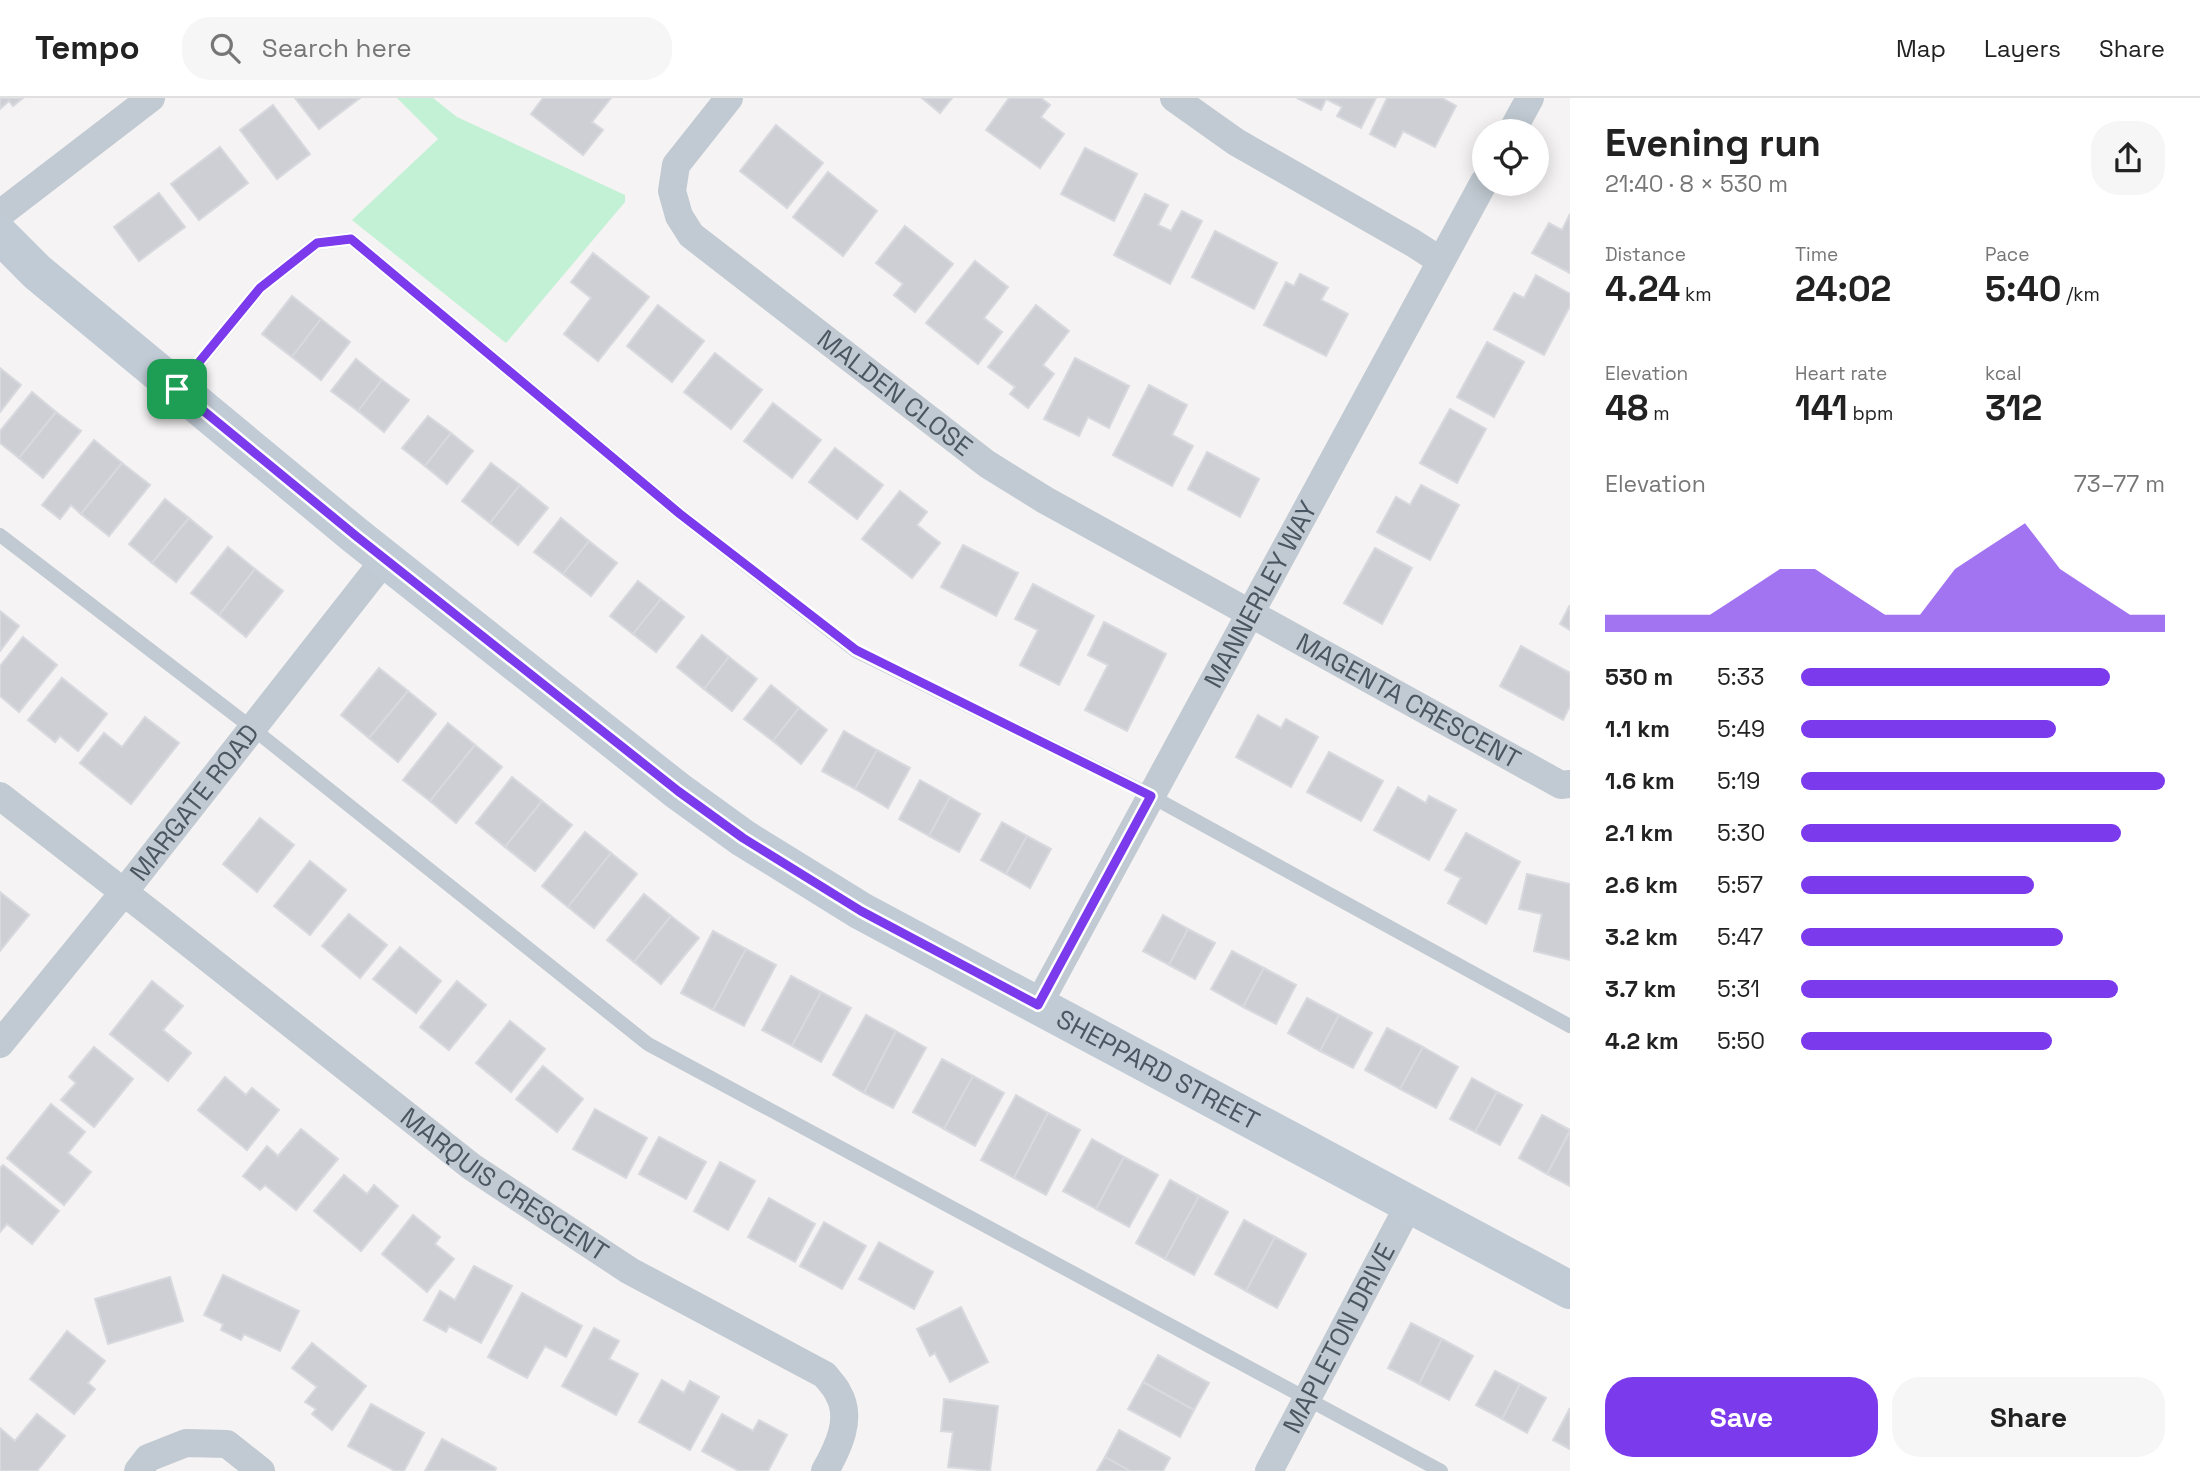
<!DOCTYPE html>
<html lang="en">
<head>
<meta charset="utf-8">
<style>
	body { margin:0; font-family:"Space Grotesk",sans-serif; background:#f6f6f6; color:#222; height:100vh; display:flex; flex-direction:column; font-size:26px; white-space:nowrap }
	* { box-sizing:border-box; margin:0 }
	p { font-size:23px; color:#767676 }
	.icon { flex:none; width:38px; height:38px; fill:none; stroke:currentColor; stroke-width:2; stroke-linecap:round; stroke-linejoin:round }
	.map { position:relative; flex:1; overflow:hidden }
	.details { display:flex; flex-direction:column; background:#fff; width:630px }
	.details>* { flex:none }
	.controls { position:absolute; left:1472px; top:21px; display:grid; gap:14px }
	.controls a { display:grid; place-items:center; width:77px; height:77px; border-radius:50%; background:#fff; box-shadow:0 4px 18px #0003; font-size:35px }
	.pin { position:absolute; display:grid; place-items:center; width:60px; height:60px; color:#fff; margin:-30px; border-radius:14px; box-shadow:0 4px 10px #0006 }
	.round { display:grid; place-items:center; flex:none; width:74px; height:74px; border-radius:28px; background:#f6f6f6 }
	.headline { display:flex; align-items:center; justify-content:space-between; height:119px; padding:0 35px }
	h1 { font-size:38px; font-weight:800; line-height:52px }
	.figures { display:grid; grid-template-columns:repeat(3,1fr); gap:10px; height:119px; padding:7px 35px }
	.figures div { display:grid; align-content:center }
	.figures b { font-size:35px; font-weight:800 }
	.figures small { font-size:19px; font-weight:400 }
	.figures p { font-size:19px }
	.chart { height:196px; padding:14px 35px }
	.chart p { display:flex; justify-content:space-between }
	.chart svg { width:100%; height:126px; margin-top:7px; fill:#7c3aed; opacity:.7 }
	.action { display:flex; gap:14px; margin-top:auto; padding:14px 35px }
	.action a { flex:1; height:80px; border-radius:28px; background:#7c3aed; color:#fff; font-size:28px; font-weight:800; line-height:80px; text-align:center }
	.action a+a { background:#f6f6f6; color:#222 }
	ul { padding:0 35px; list-style:none; font-size:23px }
	li { display:grid; grid-template-columns:112px 84px 1fr; align-items:center; height:52px }
	li i { height:18px; border-radius:9px; background:#7c3aed }
	header { display:flex; align-items:center; gap:42px; box-sizing:border-box; height:98px; padding:0 35px; background:#fff; border-bottom:2px solid #e0e0e0 }
	header strong { font-size:33px }
	nav { display:flex; gap:38px; margin-inline-start:auto; font-size:24px }
	.search { width:490px; height:63px; background:#f6f6f6; display:flex; align-items:center; gap:18px; box-sizing:border-box; padding:0 24px; border-radius:28px; color:#767676; font-size:26px }
	main { display:flex; flex:1; min-height:0 }
	.map>svg:first-child { display:block }
</style>
</head>
<body>
<header>
<strong>Tempo</strong>
<div class="search"><svg class="icon" aria-label="search" viewBox="0 0 24 24"><circle cx="10" cy="10" r="6"/><path d="M15 15l6 6"/></svg>Search here</div>
<nav><a>Map</a><a>Layers</a><a>Share</a></nav>
</header>
<main>
<div class="map">
<svg width="1570" height="1373" viewBox="0 0 1570 1373">
	<rect width="100%" height="100%" fill="#f5f3f3"/>
	<path fill="#c3f1d5" d="M 397,0 L 433,0 L 457,19 L 625,97 L 625,104 L 506,245 L 352,122 L 438,41 Z"/>
	<g fill="#cdcfd5" stroke="#d7d9de" stroke-width="2">
		<path d="M 0,0 L 23,0 L 13,8 L 9,3 L 0,11 Z"/>
		<path d="M 295,0 L 360,0 L 319,31 Z"/>
		<path d="M 543,0 L 611,0 L 592,24 L 603,32 L 583,57 L 531,16 Z"/>
		<path d="M 922,0 L 952,0 L 940,15 Z"/>
		<path d="M 1009,0 L 1041,0 L 1050,7 L 1041,19 L 1064,36 L 1040,70 L 986,32 Z"/>
		<path d="M 1297,0 L 1376,0 L 1361,30 L 1337,18 L 1342,9 L 1326,1 L 1321,12 Z"/>
		<path d="M 1387,0 L 1442,0 L 1456,8 L 1435,49 L 1403,33 L 1395,49 L 1370,36 Z"/>
		<path d="M 273,7 L 310,56 L 277,81 L 240,32 Z"/>
		<path d="M 776,27 L 823,65 L 787,110 L 740,73 Z"/>
		<path d="M 220,49 L 248,85 L 199,122 L 171,86 Z"/>
		<path d="M 1085,50 L 1137,76 L 1114,123 L 1061,96 Z"/>
		<path d="M 828,74 L 877,113 L 843,158 L 793,119 Z"/>
		<path d="M 159,95 L 185,129 L 139,163 L 114,129 Z"/>
		<path d="M 1145,96 L 1168,107 L 1158,127 L 1171,133 L 1182,113 L 1202,123 L 1170,186 L 1114,157 Z"/>
		<path d="M 1570,116 L 1570,175 L 1532,155 L 1549,125 L 1562,132 Z"/>
		<path d="M 905,128 L 953,166 L 915,214 L 894,197 L 903,186 L 876,165 Z"/>
		<path d="M 1215,133 L 1277,165 L 1254,211 L 1192,179 Z"/>
		<path d="M 593,155 L 649,199 L 598,263 L 564,236 L 591,200 L 571,184 Z"/>
		<path d="M 975,163 L 1008,189 L 984,220 L 1002,234 L 978,266 L 926,225 Z"/>
		<path d="M 1300,176 L 1328,190 L 1321,202 L 1348,216 L 1326,258 L 1264,227 L 1286,184 L 1294,188 Z"/>
		<path d="M 1536,177 L 1570,196 L 1570,208 L 1544,257 L 1494,231 L 1514,195 L 1524,200 Z"/>
		<path d="M 292,198 L 321,221 L 292,259 L 262,236 Z"/>
		<path d="M 658,207 L 704,243 L 672,284 L 627,248 Z"/>
		<path d="M 1036,207 L 1069,233 L 1043,267 L 1054,276 L 1028,310 L 1010,296 L 1015,289 L 988,269 Z"/>
		<path d="M 321,221 L 350,244 L 321,282 L 292,259 Z"/>
		<path d="M 1487,244 L 1524,264 L 1494,319 L 1457,299 Z"/>
		<path d="M 715,255 L 762,292 L 731,331 L 684,294 Z"/>
		<path d="M 1075,260 L 1129,288 L 1109,330 L 1088,319 L 1079,338 L 1044,321 Z"/>
		<path d="M 356,261 L 382,282 L 358,313 L 331,293 Z"/>
		<path d="M 0,270 L 21,287 L 0,314 Z"/>
		<path d="M 382,282 L 409,302 L 384,334 L 358,313 Z"/>
		<path d="M 1149,287 L 1187,307 L 1172,337 L 1193,348 L 1172,388 L 1113,357 Z"/>
		<path d="M 32,294 L 56,314 L 19,360 L 0,345 L 0,333 Z"/>
		<path d="M 773,305 L 821,342 L 792,380 L 744,343 Z"/>
		<path d="M 1450,311 L 1486,331 L 1457,385 L 1420,365 Z"/>
		<path d="M 56,314 L 81,333 L 43,380 L 19,360 Z"/>
		<path d="M 428,318 L 451,335 L 425,368 L 402,350 Z"/>
		<path d="M 451,335 L 473,353 L 447,386 L 425,368 Z"/>
		<path d="M 94,342 L 122,365 L 81,416 L 71,407 L 60,421 L 42,407 Z"/>
		<path d="M 835,350 L 883,387 L 857,421 L 809,384 Z"/>
		<path d="M 1207,354 L 1259,381 L 1240,419 L 1188,391 Z"/>
		<path d="M 122,365 L 150,387 L 109,438 L 81,416 Z"/>
		<path d="M 491,365 L 520,387 L 490,425 L 462,403 Z"/>
		<path d="M 520,387 L 548,410 L 518,447 L 490,425 Z"/>
		<path d="M 1421,387 L 1459,407 L 1430,462 L 1377,434 L 1396,399 L 1410,407 Z"/>
		<path d="M 900,393 L 927,414 L 917,427 L 940,445 L 912,480 L 862,441 Z"/>
		<path d="M 165,401 L 189,420 L 152,465 L 129,446 Z"/>
		<path d="M 189,420 L 212,439 L 176,484 L 152,465 Z"/>
		<path d="M 561,420 L 589,443 L 563,476 L 534,454 Z"/>
		<path d="M 589,443 L 617,465 L 591,498 L 563,476 Z"/>
		<path d="M 963,447 L 1018,475 L 996,518 L 941,489 Z"/>
		<path d="M 228,449 L 255,471 L 219,517 L 191,495 Z"/>
		<path d="M 1375,450 L 1412,470 L 1382,526 L 1344,505 Z"/>
		<path d="M 255,471 L 283,493 L 246,539 L 219,517 Z"/>
		<path d="M 638,483 L 661,501 L 633,536 L 610,518 Z"/>
		<path d="M 1033,486 L 1094,518 L 1059,587 L 1020,567 L 1038,532 L 1015,521 Z"/>
		<path d="M 661,501 L 684,519 L 656,554 L 633,536 Z"/>
		<path d="M 1570,507 L 1570,532 L 1560,526 Z"/>
		<path d="M 0,513 L 19,528 L 0,553 Z"/>
		<path d="M 1104,524 L 1166,556 L 1127,633 L 1085,612 L 1108,567 L 1088,557 Z"/>
		<path d="M 702,537 L 729,559 L 704,591 L 677,569 Z"/>
		<path d="M 23,539 L 57,567 L 19,614 L 0,598 L 0,568 Z"/>
		<path d="M 1521,548 L 1570,575 L 1570,608 L 1563,622 L 1500,588 Z"/>
		<path d="M 729,559 L 757,581 L 732,613 L 704,591 Z"/>
		<path d="M 379,570 L 408,593 L 369,640 L 341,617 Z"/>
		<path d="M 62,580 L 107,616 L 78,653 L 60,638 L 55,644 L 28,622 Z"/>
		<path d="M 771,587 L 799,610 L 773,643 L 744,621 Z"/>
		<path d="M 408,593 L 436,616 L 398,664 L 369,640 Z"/>
		<path d="M 799,610 L 827,632 L 801,666 L 773,643 Z"/>
		<path d="M 1258,617 L 1281,630 L 1286,621 L 1318,639 L 1291,689 L 1236,659 Z"/>
		<path d="M 145,619 L 179,645 L 131,706 L 80,665 L 104,635 L 122,649 Z"/>
		<path d="M 448,625 L 475,647 L 430,703 L 403,682 Z"/>
		<path d="M 844,633 L 877,652 L 855,691 L 822,673 Z"/>
		<path d="M 475,647 L 502,669 L 456,725 L 430,703 Z"/>
		<path d="M 877,652 L 910,670 L 888,710 L 855,691 Z"/>
		<path d="M 1329,654 L 1383,683 L 1361,723 L 1307,694 Z"/>
		<path d="M 512,679 L 542,703 L 505,749 L 476,725 Z"/>
		<path d="M 920,682 L 950,699 L 929,738 L 899,721 Z"/>
		<path d="M 1398,689 L 1426,705 L 1429,698 L 1456,712 L 1429,762 L 1374,732 Z"/>
		<path d="M 950,699 L 980,716 L 959,754 L 929,738 Z"/>
		<path d="M 542,703 L 572,727 L 535,773 L 505,749 Z"/>
		<path d="M 260,720 L 294,747 L 257,794 L 223,766 Z"/>
		<path d="M 1002,724 L 1027,738 L 1006,776 L 981,762 Z"/>
		<path d="M 585,734 L 611,755 L 568,809 L 542,788 Z"/>
		<path d="M 1466,735 L 1520,764 L 1486,826 L 1448,805 L 1461,780 L 1445,772 Z"/>
		<path d="M 1027,738 L 1051,751 L 1030,790 L 1006,776 Z"/>
		<path d="M 611,755 L 637,776 L 594,830 L 568,809 Z"/>
		<path d="M 310,763 L 346,792 L 310,837 L 274,808 Z"/>
		<path d="M 1527,776 L 1570,786 L 1570,862 L 1534,853 L 1542,816 L 1519,811 Z"/>
		<path d="M 0,794 L 29,817 L 0,853 Z"/>
		<path d="M 644,796 L 671,818 L 634,864 L 607,842 Z"/>
		<path d="M 349,816 L 387,847 L 360,880 L 322,848 Z"/>
		<path d="M 1163,817 L 1188,831 L 1169,867 L 1143,853 Z"/>
		<path d="M 671,818 L 699,840 L 661,886 L 634,864 Z"/>
		<path d="M 1188,831 L 1215,845 L 1195,881 L 1169,867 Z"/>
		<path d="M 713,833 L 746,851 L 713,912 L 681,895 Z"/>
		<path d="M 400,849 L 441,883 L 416,915 L 373,881 Z"/>
		<path d="M 746,851 L 776,867 L 744,928 L 713,912 Z"/>
		<path d="M 1232,853 L 1264,870 L 1243,909 L 1211,891 Z"/>
		<path d="M 1264,870 L 1296,887 L 1276,926 L 1243,909 Z"/>
		<path d="M 791,878 L 821,894 L 792,948 L 762,932 Z"/>
		<path d="M 152,883 L 183,908 L 163,932 L 191,955 L 168,983 L 110,936 Z"/>
		<path d="M 457,883 L 486,907 L 449,952 L 420,929 Z"/>
		<path d="M 821,894 L 851,910 L 821,964 L 792,948 Z"/>
		<path d="M 1307,900 L 1339,917 L 1320,953 L 1288,935 Z"/>
		<path d="M 866,917 L 896,933 L 864,995 L 833,977 Z"/>
		<path d="M 1339,917 L 1372,935 L 1353,970 L 1320,953 Z"/>
		<path d="M 510,923 L 545,951 L 511,994 L 476,965 Z"/>
		<path d="M 1387,930 L 1423,949 L 1400,991 L 1365,972 Z"/>
		<path d="M 896,933 L 926,950 L 893,1010 L 864,995 Z"/>
		<path d="M 94,949 L 133,981 L 94,1029 L 61,1002 L 76,985 L 69,979 Z"/>
		<path d="M 1423,949 L 1458,969 L 1436,1010 L 1400,991 Z"/>
		<path d="M 942,961 L 973,978 L 944,1031 L 913,1014 Z"/>
		<path d="M 543,968 L 583,1001 L 557,1034 L 516,1001 Z"/>
		<path d="M 973,978 L 1004,995 L 975,1048 L 944,1031 Z"/>
		<path d="M 225,979 L 246,997 L 252,990 L 279,1012 L 247,1052 L 198,1012 Z"/>
		<path d="M 1472,980 L 1497,994 L 1475,1034 L 1450,1021 Z"/>
		<path d="M 1497,994 L 1522,1007 L 1500,1047 L 1475,1034 Z"/>
		<path d="M 1016,997 L 1048,1015 L 1014,1080 L 981,1062 Z"/>
		<path d="M 51,1006 L 85,1034 L 68,1055 L 91,1074 L 64,1107 L 7,1060 Z"/>
		<path d="M 595,1011 L 647,1040 L 626,1080 L 573,1051 Z"/>
		<path d="M 1048,1015 L 1080,1032 L 1046,1097 L 1014,1080 Z"/>
		<path d="M 1542,1017 L 1570,1032 L 1547,1076 L 1519,1060 Z"/>
		<path d="M 301,1031 L 338,1061 L 296,1112 L 265,1087 L 260,1092 L 243,1078 L 267,1048 L 278,1058 Z"/>
		<path d="M 1570,1034 L 1570,1088 L 1547,1076 Z"/>
		<path d="M 659,1039 L 706,1064 L 686,1101 L 639,1076 Z"/>
		<path d="M 1092,1041 L 1124,1059 L 1096,1111 L 1063,1093 Z"/>
		<path d="M 1124,1059 L 1158,1077 L 1129,1129 L 1096,1111 Z"/>
		<path d="M 720,1064 L 755,1083 L 728,1132 L 694,1113 Z"/>
		<path d="M 3,1067 L 59,1113 L 32,1146 L 7,1126 L 0,1134 L 0,1070 Z"/>
		<path d="M 344,1077 L 367,1096 L 374,1087 L 398,1108 L 361,1153 L 314,1113 Z"/>
		<path d="M 1170,1082 L 1199,1098 L 1165,1161 L 1136,1145 Z"/>
		<path d="M 1199,1098 L 1228,1114 L 1194,1177 L 1165,1161 Z"/>
		<path d="M 769,1100 L 815,1126 L 795,1164 L 748,1139 Z"/>
		<path d="M 413,1117 L 440,1139 L 435,1146 L 454,1161 L 427,1194 L 382,1156 Z"/>
		<path d="M 1244,1122 L 1275,1139 L 1246,1193 L 1215,1176 Z"/>
		<path d="M 824,1124 L 866,1148 L 842,1191 L 800,1168 Z"/>
		<path d="M 1275,1139 L 1306,1156 L 1277,1210 L 1246,1193 Z"/>
		<path d="M 879,1144 L 933,1174 L 914,1211 L 859,1181 Z"/>
		<path d="M 474,1168 L 512,1188 L 481,1245 L 449,1228 L 446,1234 L 424,1222 L 440,1193 L 455,1202 Z"/>
		<path d="M 223,1177 L 299,1213 L 280,1253 L 244,1236 L 241,1242 L 221,1232 L 223,1226 L 204,1217 Z"/>
		<path d="M 170,1179 L 183,1223 L 108,1246 L 95,1201 Z"/>
		<path d="M 522,1195 L 582,1228 L 566,1259 L 545,1248 L 527,1280 L 488,1259 Z"/>
		<path d="M 961,1209 L 988,1264 L 950,1284 L 935,1255 L 930,1258 L 917,1231 Z"/>
		<path d="M 1411,1225 L 1442,1241 L 1419,1286 L 1388,1270 Z"/>
		<path d="M 594,1230 L 619,1243 L 609,1261 L 638,1276 L 616,1317 L 562,1288 Z"/>
		<path d="M 67,1233 L 105,1263 L 88,1285 L 95,1291 L 74,1316 L 30,1281 Z"/>
		<path d="M 1442,1241 L 1473,1258 L 1449,1302 L 1419,1286 Z"/>
		<path d="M 312,1245 L 366,1288 L 332,1332 L 312,1316 L 316,1311 L 305,1304 L 317,1289 L 292,1270 Z"/>
		<path d="M 1158,1257 L 1209,1285 L 1194,1312 L 1143,1284 Z"/>
		<path d="M 1495,1273 L 1520,1286 L 1502,1321 L 1476,1307 Z"/>
		<path d="M 662,1282 L 684,1295 L 690,1283 L 719,1299 L 690,1352 L 639,1324 Z"/>
		<path d="M 1143,1284 L 1194,1312 L 1180,1339 L 1128,1311 Z"/>
		<path d="M 1520,1286 L 1546,1300 L 1527,1335 L 1502,1321 Z"/>
		<path d="M 944,1301 L 998,1308 L 990,1373 L 948,1369 L 953,1334 L 941,1333 Z"/>
		<path d="M 371,1306 L 424,1335 L 404,1373 L 395,1373 L 348,1348 Z"/>
		<path d="M 1570,1310 L 1570,1351 L 1553,1342 Z"/>
		<path d="M 37,1316 L 65,1338 L 37,1373 L 0,1373 L 0,1330 L 15,1343 Z"/>
		<path d="M 722,1316 L 753,1333 L 759,1322 L 787,1337 L 768,1373 L 739,1373 L 702,1353 Z"/>
		<path d="M 1119,1332 L 1170,1360 L 1163,1373 L 1130,1373 L 1105,1359 Z"/>
		<path d="M 442,1341 L 496,1370 L 495,1373 L 425,1373 Z"/>
		<path d="M 1105,1359 L 1130,1373 L 1097,1373 Z"/>
	</g>
	<g fill="none" stroke-linecap="round" stroke-linejoin="round">
		<g stroke="#c1cad2" stroke-width="14">
			<path d="M 179,289 L 260,190 L 317,145 L 351,141 L 680,416 L 856,553 L 1138,691 L 1570,928"/>
			<path d="M 0,437 L 252,630 L 648,946 L 1441,1373"/>
		</g>
		<g stroke="#c1cad2" stroke-width="28">
			<path id="s1" d="M 729,0 L 676,67 L 672,93 L 679,118 L 691,137 L 987,366 L 1045,402 L 1561,687 L 1570,686"/>
			<path d="M 1174,0 L 1236,44 L 1413,145 L 1441,163"/>
			<path d="M 1512,33 L 1530,0"/>
			<path d="M 0,116 L 151,0"/>
			<path id="s2" d="M 0,698 L 157,820 L 472,1069 L 630,1173 L 825,1277 C 829,1283 835,1288 838,1295 C 853,1320 838,1350 825,1373"/>
			<path id="s3" d="M 1038,907 L 1484,84"/>
			<path id="s4" d="M 0,946 L 124,794 L 386,460"/>
			<path d="M 138,1373 L 148,1360 L 186,1345 L 227,1346 L 261,1373"/>
			<path id="s5" d="M 1269,1373 L 1410,1105"/>
		</g>
		<path stroke="#c1cbd6" stroke-width="38" id="s6" d="M 0,137 L 37,174 L 356,438 L 678,693 L 743,740 L 861,813 L 1570,1192"/>
	</g>
	<g fill="none" stroke-linecap="round" stroke-linejoin="round">
		<g stroke="#fff" stroke-width="14">
			<path id="route" d="M 351,141 L 680,416 L 856,552 L 1151,698 L 1038,907 L 861,813 L 743,740 L 678,693 L 356,438 L 177,291 L 260,190 L 317,145 Z"/>
		</g>
		<use href="#route" stroke="#7c3aed" stroke-width="9"/>
	</g>
	<g text-anchor="middle" dominant-baseline="central" stroke-width="7" stroke-linejoin="round" paint-order="stroke">
		<g font-size="26" fill="#4a5661" stroke="#fff">
			<text stroke="none"><textPath href="#s1" startOffset="418">MALDEN CLOSE</textPath></text>
			<text stroke="none"><textPath href="#s3" startOffset="467">MANNERLEY WAY</textPath></text>
			<text stroke="none"><textPath href="#s1" startOffset="1018">MAGENTA CRESCENT</textPath></text>
			<text stroke="none"><textPath href="#s4" startOffset="310">MARGATE ROAD</textPath></text>
			<text stroke="none"><textPath href="#s6" startOffset="1433">SHEPPARD STREET</textPath></text>
			<text stroke="none"><textPath href="#s2" startOffset="637">MARQUIS CRESCENT</textPath></text>
			<text stroke="none"><textPath href="#s5" startOffset="150">MAPLETON DRIVE</textPath></text>
		</g>
	</g>
</svg>
<div class="controls">
<a><svg class="icon" aria-label="locate" viewBox="0 0 24 24"><circle cx="12" cy="12" r="6"/><path d="M12 2v4M12 18v4M2 12h4M18 12h4"/></svg></a>
</div>
<div class="pin" style="left:177px;top:291px;background:#1e9e55"><svg class="icon" aria-label="arrive" viewBox="0 0 24 24"><path d="M6 21V4h12l-3 4 3 4H6"/></svg></div>
</div>
<section class="details">
<div class="headline"><div><h1>Evening run</h1><p>21:40 · 8 × 530 m</p></div><a class="round"><svg class="icon" aria-label="share" viewBox="0 0 24 24"><path d="M12 15V3M7 8l5-5 5 5M5 13v7h14v-7"/></svg></a></div>
<div class="figures">
<div><p>Distance</p><b>4.24<small> km</small></b></div>
<div><p>Time</p><b>24:02</b></div>
<div><p>Pace</p><b>5:40<small> /km</small></b></div>
</div>
<div class="figures">
<div><p>Elevation</p><b>48<small> m</small></b></div>
<div><p>Heart rate</p><b>141<small> bpm</small></b></div>
<div><p>kcal</p><b>312</b></div>
</div>
<div class="chart"><p><span>Elevation</span>73–77 m</p>
<svg viewBox="0 0 160 44" preserveAspectRatio="none"><path d="M0 44V38L10 38L20 38L30 38L40 30L50 22L60 22L70 30L80 38L90 38L100 22L110 14L120 6L130 22L140 30L150 38L160 38V44z"/></svg>
</div>
<ul>
<li><b>530 m</b>5:33<i style="width:85%"></i></li>
<li><b>1.1 km</b>5:49<i style="width:70%"></i></li>
<li><b>1.6 km</b>5:19<i style="width:100%"></i></li>
<li><b>2.1 km</b>5:30<i style="width:88%"></i></li>
<li><b>2.6 km</b>5:57<i style="width:64%"></i></li>
<li><b>3.2 km</b>5:47<i style="width:72%"></i></li>
<li><b>3.7 km</b>5:31<i style="width:87%"></i></li>
<li><b>4.2 km</b>5:50<i style="width:69%"></i></li>
</ul>
<div class="action"><a>Save</a><a>Share</a></div>
</section>
</main>
</body>
</html>
